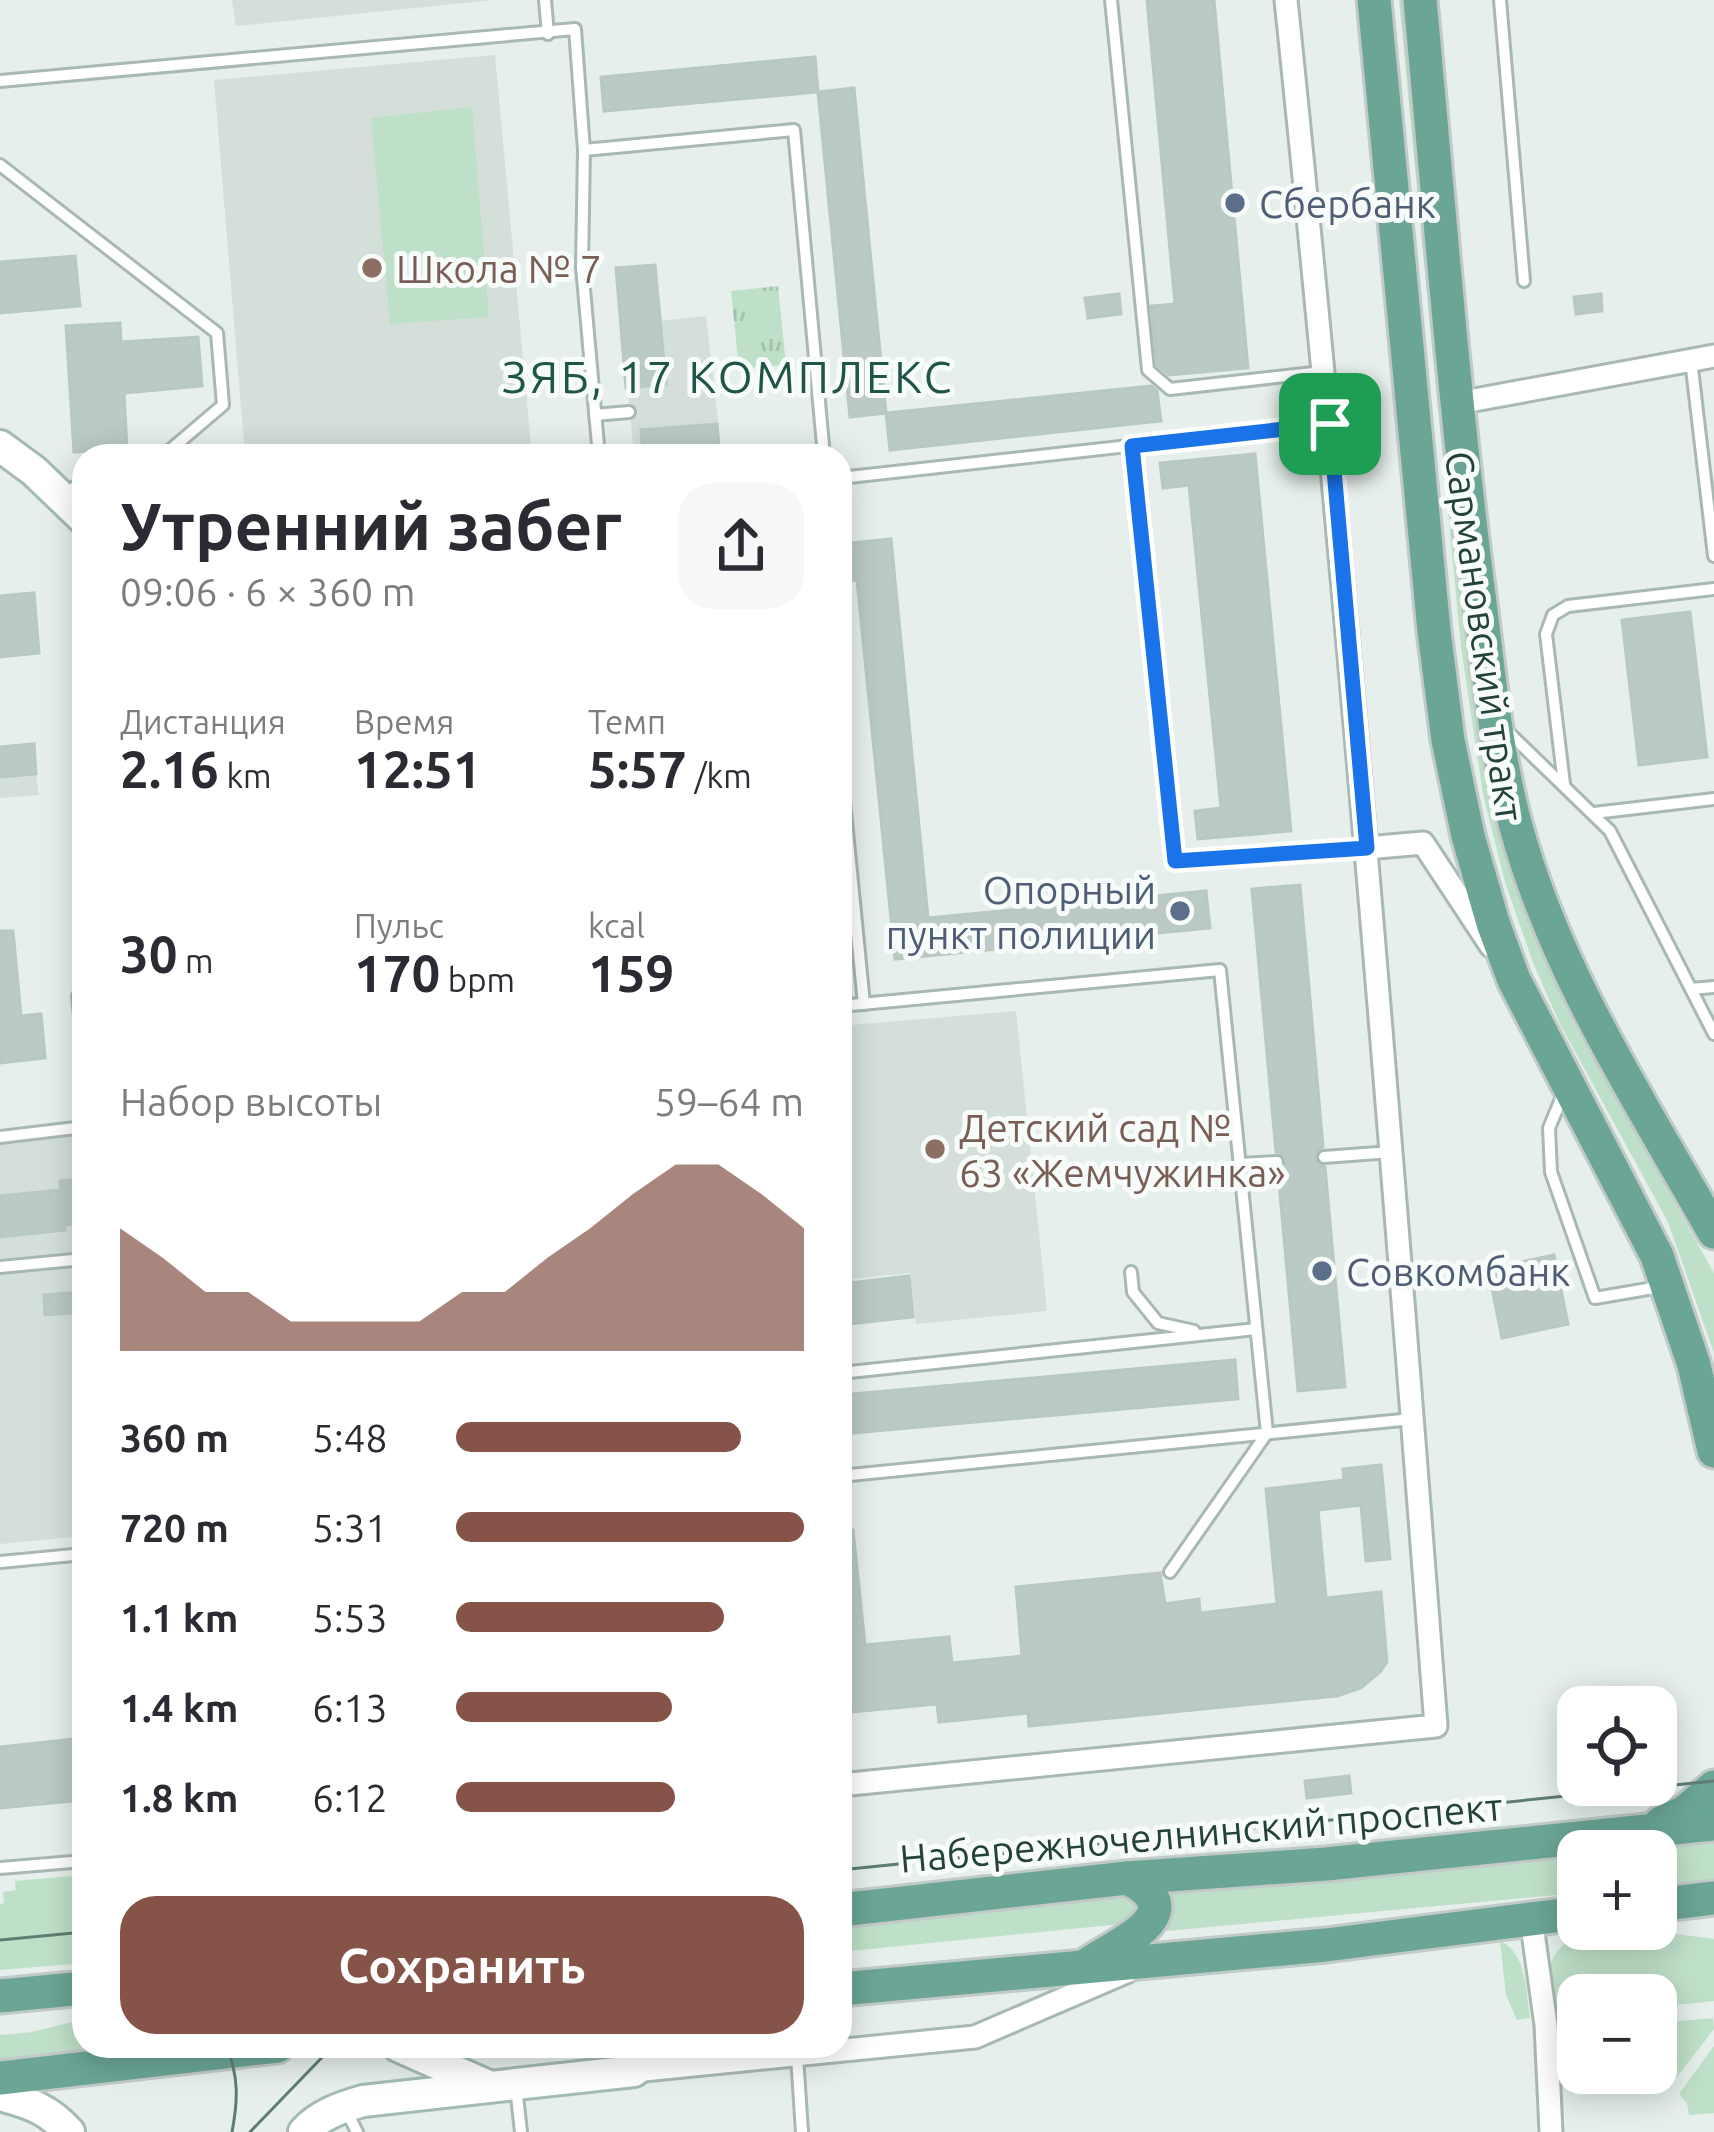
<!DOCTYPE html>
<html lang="ru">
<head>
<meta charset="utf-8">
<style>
	body { margin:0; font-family:Ubuntu,sans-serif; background:#f7f7f7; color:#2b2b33; height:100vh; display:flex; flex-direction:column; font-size:45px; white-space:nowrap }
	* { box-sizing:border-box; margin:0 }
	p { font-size:39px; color:#7c7c81 }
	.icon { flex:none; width:66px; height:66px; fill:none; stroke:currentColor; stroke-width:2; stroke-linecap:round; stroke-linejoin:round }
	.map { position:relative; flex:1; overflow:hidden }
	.sheet { position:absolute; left:72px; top:444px; width:780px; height:1614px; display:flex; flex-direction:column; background:#fff; border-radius:36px; box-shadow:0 6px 30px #0003 }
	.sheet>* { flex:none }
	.controls { position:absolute; left:1557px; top:1686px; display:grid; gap:24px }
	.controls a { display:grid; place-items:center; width:120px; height:120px; border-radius:24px; background:#fff; box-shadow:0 6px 30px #0003; font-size:60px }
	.pin { position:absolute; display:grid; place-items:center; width:102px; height:102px; color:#fff; margin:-51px; border-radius:24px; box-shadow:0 6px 18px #0006 }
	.round { display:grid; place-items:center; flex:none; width:126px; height:126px; border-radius:36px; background:#f7f7f7 }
	.summary { display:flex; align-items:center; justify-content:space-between; height:204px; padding:0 48px }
	h1 { font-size:66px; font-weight:600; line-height:90px }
	.stats { display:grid; grid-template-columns:repeat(3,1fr); gap:18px; height:204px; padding:12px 48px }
	.stats div { display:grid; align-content:center }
	.stats b { font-size:51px; font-weight:600 }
	.stats small { font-size:33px; font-weight:400 }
	.stats p { font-size:33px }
	.chart { height:336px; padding:24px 48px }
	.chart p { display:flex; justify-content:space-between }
	.chart svg { width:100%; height:216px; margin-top:12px; fill:#855347; opacity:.7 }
	.button { display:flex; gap:24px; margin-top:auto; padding:24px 48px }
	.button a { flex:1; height:138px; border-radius:36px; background:#855347; color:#fff; font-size:48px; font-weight:600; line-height:138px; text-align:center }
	ul { padding:0 48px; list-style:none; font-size:39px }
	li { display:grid; grid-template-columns:192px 144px 1fr; align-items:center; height:90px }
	li i { height:30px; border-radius:15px; background:#855347 }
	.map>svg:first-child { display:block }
</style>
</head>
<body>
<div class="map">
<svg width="1714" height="2132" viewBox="0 0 1714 2132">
	<defs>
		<pattern id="park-tufts" width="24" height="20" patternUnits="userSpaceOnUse" patternTransform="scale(3)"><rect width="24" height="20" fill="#bfe0c8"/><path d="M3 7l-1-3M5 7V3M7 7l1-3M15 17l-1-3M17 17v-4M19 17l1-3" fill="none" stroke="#a4c1ad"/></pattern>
	</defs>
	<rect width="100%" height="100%" fill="#e6efeb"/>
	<g fill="#d4dfda">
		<path d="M 232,0 L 494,0 L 236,26 Z"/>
		<path d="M 495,55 L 532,456 L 245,456 L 214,80 Z"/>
		<path d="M 655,265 L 661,321 L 706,316 L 722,455 L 634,456 L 616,268 Z"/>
		<path d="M 36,774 L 39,795 L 0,798 L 0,777 Z"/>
		<path d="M 1016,1011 L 1047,1311 L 916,1324 L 910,1273 L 840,1280 L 840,1026 Z"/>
		<path d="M 84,1121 L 84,1536 L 0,1544 L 0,1130 Z"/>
	</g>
	<g fill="#bfe0c8">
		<path d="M 1399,0 L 1410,0 L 1518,887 L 1547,965 L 1574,1024 L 1714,1273 L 1714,1353 L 1668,1222 L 1560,1024 L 1533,963 L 1505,882 L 1483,794 L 1461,647 Z"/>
		<path d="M 472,107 L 489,317 L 390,324 L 371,118 Z"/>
		<path d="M 1714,1839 L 1714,1881 L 1656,1886 L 1656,1851 L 1589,1851 Z"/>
		<path d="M 1578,1852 L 1578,1893 L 1166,1931 L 1170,1909 L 1165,1892 Z"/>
		<path d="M 84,1875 L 84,1963 L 0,1970 L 0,1904 L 4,1903 L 3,1892 L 16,1890 L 15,1881 Z"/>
		<path d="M 1128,1895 L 1140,1905 L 1132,1923 L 840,1952 L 840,1925 Z"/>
		<path d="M 1646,1930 L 1714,1939 L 1714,2001 L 1656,2007 L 1656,1995 L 1578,1995 L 1578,2015 L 1552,2017 C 1549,1985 1540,1966 1566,1942 Z"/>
		<path d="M 1500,1941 C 1527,1953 1526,1992 1530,2018 L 1517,2020 L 1506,1995 Z"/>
		<path d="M 1713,2018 L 1714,2029 L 1670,2086 L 1649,2077 L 1627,2080 L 1623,2073 L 1656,2073 L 1656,2023 Z"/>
		<path d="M 84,2019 L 84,2046 L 140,2046 L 0,2060 L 0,2035 L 32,2032 Z"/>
		<path d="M 1714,2046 L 1714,2113 L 1689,2115 L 1687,2103 L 1679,2094 Z"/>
	</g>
	<path fill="url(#park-tufts)" d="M 778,286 L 786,365 L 739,369 L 731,291 Z"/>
	<g fill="#bbcac4" stroke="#b8c9c2" stroke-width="3">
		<path d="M 1147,0 L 1214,0 L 1248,368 L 1169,375 L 1157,365 L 1151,306 L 1175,304 Z"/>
		<path d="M 815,57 L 818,92 L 604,111 L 601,77 Z"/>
		<path d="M 854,88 L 886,413 L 850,417 L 818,92 Z"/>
		<path d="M 75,256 L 80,306 L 0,313 L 0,262 Z"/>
		<path d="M 655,265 L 666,384 L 626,388 L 616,268 Z"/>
		<path d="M 1119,294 L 1121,314 L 1088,318 L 1085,298 Z"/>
		<path d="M 1601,294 L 1602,311 L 1576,314 L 1574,297 Z"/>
		<path d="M 120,323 L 121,342 L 198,337 L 202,386 L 124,393 L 127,449 L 74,452 L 66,326 Z"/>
		<path d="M 1151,386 L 1157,391 L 1161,421 L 890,450 L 886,413 Z"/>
		<path d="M 717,424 L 719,449 L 643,455 L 641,430 Z"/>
		<path d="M 1255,454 L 1291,831 L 1198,839 L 1195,811 L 1221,808 L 1189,485 L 1163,488 L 1160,463 Z"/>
		<path d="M 891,539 L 928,918 L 1206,891 L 1210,928 L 895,959 L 857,580 L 840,581 L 840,544 Z"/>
		<path d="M 34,593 L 39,653 L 0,657 L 0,596 Z"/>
		<path d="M 1690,612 L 1707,757 L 1639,765 L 1622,620 Z"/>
		<path d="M 34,744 L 36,774 L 0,777 L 0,747 Z"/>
		<path d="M 1300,885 L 1323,1147 L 1316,1152 L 1315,1159 L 1319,1165 L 1325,1167 L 1345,1387 L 1298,1391 L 1278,1172 L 1285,1167 L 1287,1160 L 1282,1154 L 1276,1152 L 1252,889 Z"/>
		<path d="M 0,931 L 13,931 L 21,1016 L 41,1014 L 45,1058 L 0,1063 Z"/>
		<path d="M 84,1179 L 84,1223 L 64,1225 L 65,1230 L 0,1237 L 0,1196 L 61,1190 L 60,1181 Z"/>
		<path d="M 1554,1255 L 1568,1324 L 1502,1338 L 1488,1269 Z"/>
		<path d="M 909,1276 L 913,1317 L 840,1325 L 840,1284 Z"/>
		<path d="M 84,1292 L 84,1312 L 45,1315 L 44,1295 Z"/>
		<path d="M 1235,1360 L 1238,1399 L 840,1434 L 840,1395 Z"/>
		<path d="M 1381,1465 L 1390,1559 L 1366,1561 L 1361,1505 L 1318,1510 L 1326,1598 L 1381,1592 L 1387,1662 L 1380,1672 L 1361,1688 L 1337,1696 L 1029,1726 L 1028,1713 L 939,1722 L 937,1704 L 840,1713 L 840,1531 L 853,1530 L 865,1645 L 949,1637 L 952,1663 L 1022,1656 L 1016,1587 L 1160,1573 L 1165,1604 L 1199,1599 L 1200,1613 L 1277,1604 L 1266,1489 L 1344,1480 L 1343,1469 Z"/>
		<path d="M 84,1738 L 84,1800 L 0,1808 L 0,1747 Z"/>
		<path d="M 1349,1776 L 1351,1793 L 1307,1798 L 1305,1781 Z"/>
	</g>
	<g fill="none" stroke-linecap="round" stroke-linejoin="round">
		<g stroke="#a8b8b2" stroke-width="16">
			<g id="lane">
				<path d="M 545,0 L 548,34"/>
				<path d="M 1111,0 L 1148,370 L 1170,389 L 1322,372"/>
				<path d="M 1500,0 L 1524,281"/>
				<path d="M 0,81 L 575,29 L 584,150 L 794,130 L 824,456"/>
				<path d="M 584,150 L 582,267 L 599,456"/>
				<path d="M 0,165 L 217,333 L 223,405 L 163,456"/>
				<path d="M 1691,360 L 1714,556"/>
				<path d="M 595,415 L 629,412"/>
				<path d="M 1132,446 L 1175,861 L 1364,848"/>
				<path d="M 840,478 L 1326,424"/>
				<path d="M 63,496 L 84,480"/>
				<path d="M 1505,729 L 1610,831 L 1714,1034"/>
				<path d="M 840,760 L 864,1004"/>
				<path d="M 1564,784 L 1546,634 L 1553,615 L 1568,606 L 1714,589"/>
				<path d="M 1594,813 L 1714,799"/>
				<path d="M 1691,989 L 1714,987"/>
				<path d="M 78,996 L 84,1055"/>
				<path d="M 840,1006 L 1220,970 L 1267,1433 L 1170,1572"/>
				<path d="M 1564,1092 L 1549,1128 L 1551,1172 L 1595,1298 L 1665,1286"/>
				<path d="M 0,1137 L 84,1127"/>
				<path d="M 1324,1157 L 1391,1152"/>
				<path d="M 1240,1164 L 1277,1162"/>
				<path d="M 0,1267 L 84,1259"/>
				<path d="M 1131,1272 L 1133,1292 L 1158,1323 L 1194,1331"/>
				<path d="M 840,1373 L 1256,1329"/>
				<path d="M 840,1476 L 1412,1419"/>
				<path d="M 0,1562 L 84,1554"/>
				<path d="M 0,1868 L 84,1861"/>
				<path d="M 797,2056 L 802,2132"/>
				<path d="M 516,2087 L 521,2132"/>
				<path d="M 342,2110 L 351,2120 L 357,2132"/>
			</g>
		</g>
		<g stroke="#a8b8b2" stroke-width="27">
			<g id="street">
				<path d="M 1458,403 L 1714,356"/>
				<path d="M 1367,848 L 1423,843 L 1491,946"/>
				<path d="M 840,1785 L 1436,1726 C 1392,1150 1346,575 1286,0"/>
				<path d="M 1531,1918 L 1546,2025 L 1551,2132"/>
				<path d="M 634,2071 L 975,2037 L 1128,1971"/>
			</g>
		</g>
		<g stroke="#a4bbb3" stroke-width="36">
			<g id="secondary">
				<path d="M 0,446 L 34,471 L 84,519"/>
				<path d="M 398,2046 L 486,2085"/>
				<path d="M 0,2095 C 30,2103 48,2109 69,2132"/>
				<path d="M 304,2132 C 319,2115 342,2107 363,2101 L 634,2071 L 660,2046"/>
			</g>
		</g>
		<g stroke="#c2cac8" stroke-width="39">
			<g id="primary">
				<path d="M 1374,0 L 1434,631 L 1448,740 L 1468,836 L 1493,923 L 1514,980 L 1657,1256 L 1694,1365 L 1714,1451"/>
				<path d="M 1420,0 C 1438,193 1453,388 1477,580 C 1488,661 1494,744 1515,823 C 1554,970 1640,1101 1714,1232"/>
				<path d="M 1661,1823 L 1685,1812 L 1714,1787"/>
				<path d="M 1656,1905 L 1714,1898"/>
				<path d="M 840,1910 L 1127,1878 L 1326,1864 L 1714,1824"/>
				<path d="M 1088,1964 C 1121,1942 1195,1912 1127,1878"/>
				<path d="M 840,1989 L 1326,1945 L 1578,1913"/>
				<path d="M 0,1996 L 84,1988"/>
				<path d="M 0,2078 L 277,2046"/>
			</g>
		</g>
		<use href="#lane" stroke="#fff" stroke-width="10"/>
		<use href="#street" stroke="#fff" stroke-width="21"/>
		<use href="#secondary" stroke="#fff" stroke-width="30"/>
		<use href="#primary" stroke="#6aa596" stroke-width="33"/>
		<g stroke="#5f7d75" stroke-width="3">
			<path d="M 840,1870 L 1714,1781"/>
			<path d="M 0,1940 L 84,1932"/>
			<path d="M 226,2046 C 239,2075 238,2101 232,2132"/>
			<path d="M 250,2132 L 333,2046"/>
		</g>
	</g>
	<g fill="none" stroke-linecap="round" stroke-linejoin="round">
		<g stroke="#fff" stroke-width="24">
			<path id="route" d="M 1330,424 L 1367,848 L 1175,861 L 1132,446 Z"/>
		</g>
		<use href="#route" stroke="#1a73e8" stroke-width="15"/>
	</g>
	<g fill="#5c6f8a" stroke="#f7fbf9" stroke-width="4.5">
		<circle cx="1235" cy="203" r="12"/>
		<circle cx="1180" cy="911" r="12"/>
		<circle cx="1322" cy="1271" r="12"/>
	</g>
	<g fill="#8d6e63" stroke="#f7fbf9" stroke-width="4.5">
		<circle cx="372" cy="268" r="12"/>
		<circle cx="935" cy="1149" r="12"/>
	</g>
	<g text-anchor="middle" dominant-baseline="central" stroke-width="10" stroke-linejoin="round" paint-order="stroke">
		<g font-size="39" fill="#4e5e75" stroke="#f7fbf9" text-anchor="start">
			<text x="1259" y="203">Сбербанк</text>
			<text x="1156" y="889" text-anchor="end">Опорный<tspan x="1156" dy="45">пункт полиции</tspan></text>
			<text x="1346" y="1271">Совкомбанк</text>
		</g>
		<g font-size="39" fill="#785e54" stroke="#f7fbf9" text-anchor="start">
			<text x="396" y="268">Школа № 7</text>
			<text x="959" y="1127">Детский сад №<tspan x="959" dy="45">63 «Жемчужинка»</tspan></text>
		</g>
		<g font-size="39" fill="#24423a" stroke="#f7fbf9">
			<text transform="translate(1485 636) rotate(82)">Сармановский тракт</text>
			<text transform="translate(1201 1832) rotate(-5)">Набережночелнинский проспект</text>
		</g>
		<g font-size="45" letter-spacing="3" fill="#1f5548" stroke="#f7fbf9">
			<text x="728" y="376">ЗЯБ, 17 КОМПЛЕКС</text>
		</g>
	</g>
</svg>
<div class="controls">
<a><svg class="icon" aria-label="locate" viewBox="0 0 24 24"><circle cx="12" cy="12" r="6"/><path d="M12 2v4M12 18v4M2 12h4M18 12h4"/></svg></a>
<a>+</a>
<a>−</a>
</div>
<div class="pin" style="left:1330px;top:424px;background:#1e9e55"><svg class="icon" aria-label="arrive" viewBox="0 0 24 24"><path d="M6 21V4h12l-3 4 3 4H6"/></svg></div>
<section class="sheet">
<div class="summary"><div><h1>Утренний забег</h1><p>09:06 · 6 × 360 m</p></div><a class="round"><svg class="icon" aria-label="share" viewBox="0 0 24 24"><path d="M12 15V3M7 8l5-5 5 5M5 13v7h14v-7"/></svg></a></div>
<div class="stats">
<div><p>Дистанция</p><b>2.16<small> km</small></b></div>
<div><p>Время</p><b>12:51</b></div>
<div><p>Темп</p><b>5:57<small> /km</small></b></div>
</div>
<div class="stats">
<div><b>30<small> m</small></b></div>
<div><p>Пульс</p><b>170<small> bpm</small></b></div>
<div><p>kcal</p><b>159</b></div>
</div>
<div class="chart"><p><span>Набор высоты</span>59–64 m</p>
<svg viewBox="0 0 160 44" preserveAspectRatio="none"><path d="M0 44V19L10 25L20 32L30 32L40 38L50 38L60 38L70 38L80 32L90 32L100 25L110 19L120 12L130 6L140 6L150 12L160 19V44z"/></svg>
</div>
<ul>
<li><b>360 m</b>5:48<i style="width:82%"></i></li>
<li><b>720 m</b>5:31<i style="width:100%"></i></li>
<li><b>1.1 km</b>5:53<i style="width:77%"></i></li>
<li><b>1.4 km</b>6:13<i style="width:62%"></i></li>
<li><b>1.8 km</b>6:12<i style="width:63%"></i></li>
</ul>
<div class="button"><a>Сохранить</a></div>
</section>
</div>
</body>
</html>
